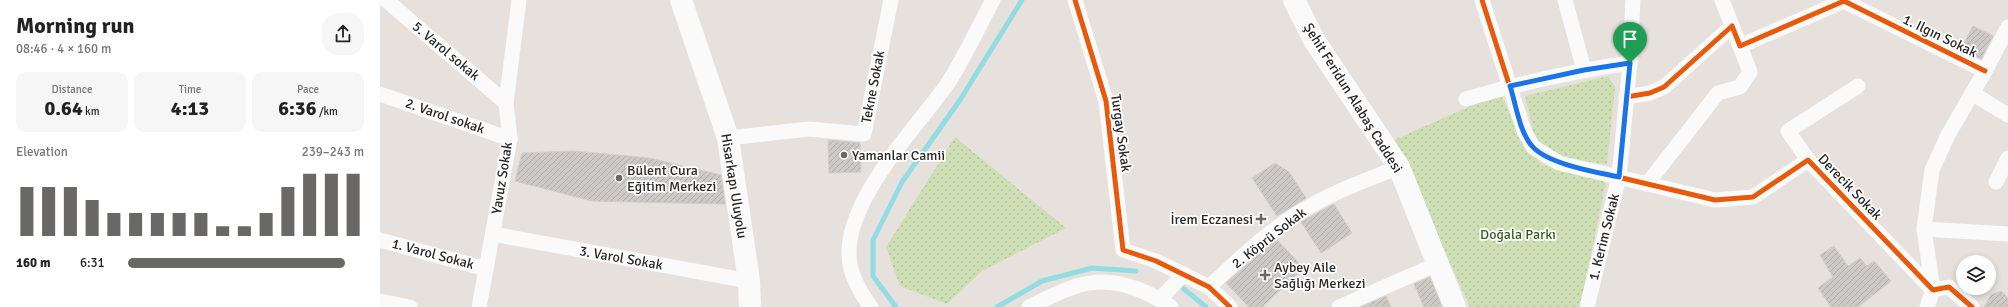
<!DOCTYPE html>
<html lang="en">
<head>
<meta charset="utf-8">
<style>
	body { margin:0; font-family:Signika,sans-serif; background:#f6f6f6; color:#222; height:100vh; display:flex; flex-direction:column; font-size:15px; white-space:nowrap }
	* { box-sizing:border-box; margin:0 }
	p { font-size:13px; color:#767676 }
	.icon { flex:none; width:22px; height:22px; fill:none; stroke:currentColor; stroke-width:2; stroke-linecap:round; stroke-linejoin:round }
	.map { position:relative; flex:1; overflow:hidden }
	.panel { display:flex; flex-direction:column; background:#fff; width:380px }
	.panel>* { flex:none }
	.fabs { position:absolute; left:1576px; top:255px; display:grid; gap:8px }
	.fabs a { display:grid; place-items:center; width:40px; height:40px; border-radius:50%; background:#fff; box-shadow:0 2px 6px #0003; font-size:20px }
	.pin { position:absolute; display:grid; place-items:center; width:34px; height:34px; color:#fff; margin:-41px -17px; border-radius:50% 50% 50% 0; rotate:-45deg; box-shadow:0 0 4px #0007 }
	.pin .icon { rotate:45deg }
	.round { display:grid; place-items:center; flex:none; width:42px; height:42px; border-radius:16px; background:#f6f6f6 }
	.overview { display:flex; align-items:center; justify-content:space-between; height:68px; padding:0 16px }
	h1 { font-size:22px; font-weight:700; line-height:30px }
	.figures { display:grid; grid-template-columns:repeat(3,1fr); gap:6px; height:68px; padding:4px 16px }
	.figures div { display:grid; align-content:center; border-radius:10px; background:#f6f6f6; text-align:center }
	.figures b { font-size:20px; font-weight:700 }
	.figures small { font-size:11px; font-weight:400 }
	.figures p { font-size:11px }
	.chart { height:112px; padding:8px 16px }
	.chart p { display:flex; justify-content:space-between }
	.chart svg { width:100%; height:72px; margin-top:4px; stroke:#6a6866; stroke-width:6 }
	ul { padding:0 16px; list-style:none; font-size:13px }
	li { display:grid; grid-template-columns:64px 48px 1fr; align-items:center; height:30px }
	li i { height:10px; border-radius:5px; background:#6a6866 }
	main { display:flex; flex:1; min-height:0 }
	.map>svg:first-child { display:block }
</style>
</head>
<body>
<main>
<section class="panel">
<div class="overview"><div><h1>Morning run</h1><p>08:46 · 4 × 160 m</p></div><a class="round"><svg class="icon" aria-label="share" viewBox="0 0 24 24"><path d="M12 15V3M7 8l5-5 5 5M5 13v7h14v-7"/></svg></a></div>
<div class="figures">
<div><p>Distance</p><b>0.64<small> km</small></b></div>
<div><p>Time</p><b>4:13</b></div>
<div><p>Pace</p><b>6:36<small> /km</small></b></div>
</div>
<div class="chart"><p><span>Elevation</span>239–243 m</p>
<svg viewBox="0 0 160 44" preserveAspectRatio="none"><path d="M5 44V14M15 44V14M25 44V14M35 44V22M45 44V30M55 44V30M65 44V30M75 44V30M85 44V30M95 44V38M105 44V38M115 44V30M125 44V14M135 44V6M145 44V6M155 44V6"/></svg>
</div>
<ul>
<li><b>160 m</b>6:31<i style="width:92%"></i></li>
</ul>
</section>
<div class="map">
<svg width="1628" height="307" viewBox="0 0 1628 307">
	<defs>
		<pattern id="park-dots" width="8" height="8" patternUnits="userSpaceOnUse"><rect width="8" height="8" fill="#cedfb6"/><path d="M2 2h.1M6 6h.1" fill="none" stroke="#b1bf9c" stroke-width="1.8" stroke-linecap="round"/></pattern>
		<pattern id="building-hatch" width="6" height="6" patternUnits="userSpaceOnUse"><rect width="6" height="6" fill="#ccc9c6"/><path d="M-1 1l2-2M0 6l6-6M5 7l2-2" fill="none" stroke="#afadaa"/></pattern>
	</defs>
	<rect width="100%" height="100%" fill="#e6e1dc"/>
	<g fill="url(#park-dots)">
		<path d="M 1228,76 L 1235,87 L 1227,164 L 1180,159 L 1156,142 L 1145,96 Z"/>
		<path d="M 1120,93 L 1141,138 L 1162,165 L 1227,178 L 1200,307 L 1090,307 L 1014,140 Z"/>
		<path d="M 575,137 L 686,228 L 602,271 L 567,304 L 520,286 L 506,247 Z"/>
	</g>
	<g fill="none" stroke-linecap="round" stroke-linejoin="round">
		<g stroke="#93dce4" stroke-width="5">
			<path d="M 799,285 L 826,307"/>
			<path d="M 516,307 L 493,276 L 493,240 L 522,182 L 580,100 L 642,0"/>
			<path d="M 617,307 L 662,281 L 712,268 L 756,271"/>
		</g>
	</g>
	<g fill="url(#building-hatch)" stroke="#d0ccc9">
		<path d="M 1593,26 L 1613,36 L 1601,59 L 1581,49 Z"/>
		<path d="M 448,140 L 480,143 L 481,172 L 449,173 Z"/>
		<path d="M 194,151 L 269,158 L 341,175 L 345,204 L 212,201 L 135,181 L 142,153 Z"/>
		<path d="M 895,163 L 909,172 L 926,198 L 897,216 L 872,178 Z"/>
		<path d="M 954,204 L 972,233 L 941,253 L 921,222 Z"/>
		<path d="M 896,239 L 924,268 L 882,307 L 869,307 L 846,283 Z"/>
		<path d="M 1454,246 L 1468,266 L 1480,258 L 1487,266 L 1494,261 L 1511,281 L 1478,307 L 1451,307 L 1438,288 L 1453,277 L 1440,255 Z"/>
		<path d="M 1050,277 L 1062,307 L 1044,307 L 1034,284 Z"/>
		<path d="M 1621,291 L 1628,298 L 1628,307 L 1604,307 L 1611,295 Z"/>
		<path d="M 1006,296 L 1011,307 L 981,307 Z"/>
	</g>
	<g fill="none" stroke-linecap="round" stroke-linejoin="round">
		<g stroke="#fbfafa" stroke-width="15">
			<path d="M 6,0 L 126,103"/>
			<path d="M 695,0 L 726,101 L 743,250 L 776,261 L 829,287 L 850,307"/>
			<path d="M 1102,0 L 1144,131 L 1153,147 L 1179,163 L 1335,200 L 1373,197 L 1428,160 L 1553,290 L 1569,287 L 1592,307"/>
			<path d="M 1185,0 L 1204,70"/>
			<path d="M 1342,0 L 1352,26"/>
			<path d="M 1592,93 L 1628,115"/>
			<path d="M 0,94 L 130,139"/>
			<path d="M 1246,97 L 1270,93 L 1284,87 L 1352,26 L 1360,46 L 1464,1 L 1605,71"/>
			<path d="M 1086,99 C 1140,83 1194,71 1250,63"/>
			<path d="M 348,138 L 429,129 L 484,134 L 511,0"/>
			<path d="M 1428,160 L 1408,131 L 1478,86"/>
			<path d="M 1616,182 L 1628,158"/>
			<path d="M 1267,184 L 1338,93 L 1360,87 L 1370,72 L 1360,46"/>
			<path d="M 1544,229 L 1628,234"/>
			<path d="M 113,234 L 369,281"/>
			<path d="M 0,240 L 106,269"/>
			<path d="M 829,287 C 861,257 893,226 932,205 C 959,189 990,179 1019,167"/>
			<path d="M 780,299 L 804,274"/>
			<path d="M 0,301 L 30,307"/>
			<path d="M 99,307 L 130,139 L 126,103 L 139,0"/>
			<path d="M 491,307 C 482,295 475,284 471,269 C 455,209 536,129 568,83 C 585,57 598,27 613,0"/>
			<path d="M 649,307 C 670,297 694,283 719,282 C 744,281 771,293 791,307"/>
			<path d="M 959,307 L 1057,264"/>
			<path d="M 1207,307 L 1239,177 L 1250,63 L 1253,0"/>
			<path d="M 1547,307 L 1553,290 L 1544,229 L 1552,170 L 1568,135 L 1605,71 L 1628,27"/>
		</g>
		<g stroke="#fbfafa" stroke-width="22">
			<path d="M 301,0 L 348,138 L 369,281 L 370,307"/>
			<path d="M 914,0 L 934,40 L 1019,167 L 1075,307"/>
		</g>
		<g stroke="#fff" stroke-width="8">
			<g id="cycleway">
				<path d="M 695,0 L 726,101 L 743,250 L 776,261 L 829,287 L 850,307"/>
				<path d="M 1102,0 L 1144,131 L 1153,147 L 1179,163 L 1335,200 L 1373,197 L 1428,160 L 1553,290 L 1569,287 L 1592,307"/>
				<path d="M 1246,97 L 1270,93 L 1284,87 L 1352,26 L 1360,46 L 1464,1 L 1605,71"/>
			</g>
		</g>
		<use href="#cycleway" stroke="#e8590c" stroke-width="5"/>
	</g>
	<g fill="none" stroke-linecap="round" stroke-linejoin="round">
		<g stroke="#fff" stroke-width="8">
			<path id="route" d="M 1250,63 L 1239,177 C 1216,172 1167,164 1152,146 C 1139,131 1136,104 1130,86 L 1204,70 Z"/>
		</g>
		<use href="#route" stroke="#1a73e8" stroke-width="5"/>
	</g>
	<g fill="#6a6866" stroke="#fff" stroke-width="1.5">
		<circle cx="464" cy="155" r="4"/>
		<circle cx="239" cy="178" r="4"/>
		<path d="M879 213h4v4h4v4h-4v4h-4v-4h-4v-4h4z"/>
		<path d="M883 269h4v4h4v4h-4v4h-4v-4h-4v-4h4z"/>
	</g>
	<g text-anchor="middle" dominant-baseline="central" stroke-width="3.5" stroke-linejoin="round" paint-order="stroke">
		<g font-size="14" fill="#272727" stroke="#fff">
			<text transform="translate(1560 36) rotate(26)">1. Ilgın Sokak</text>
			<text transform="translate(66 51) rotate(40)">5. Varol sokak</text>
			<text transform="translate(493 87) rotate(-79)">Tekne Sokak</text>
			<text transform="translate(973 98) rotate(58)">Şehit Feridun Alabaş Caddesi</text>
			<text transform="translate(65 116) rotate(19)">2. Varol sokak</text>
			<text transform="translate(741 133) rotate(82)">Turgay Sokak</text>
			<text transform="translate(122 178) rotate(-81)">Yavuz Sokak</text>
			<text transform="translate(354 186) rotate(81)">Hisarkapı Uluyolu</text>
			<text transform="translate(1470 187) rotate(46)">Derecik Sokak</text>
			<text transform="translate(1224 237) rotate(-76)">1. Kerim Sokak</text>
			<text transform="translate(889 238) rotate(-38)">2. Köprü Sokak</text>
			<text transform="translate(53 254) rotate(15)">1. Varol Sokak</text>
			<text transform="translate(241 258) rotate(10)">3. Varol Sokak</text>
		</g>
		<g font-size="14" fill="#272727" stroke="#fff" text-anchor="start">
			<text x="472" y="155">Yamanlar Camii</text>
			<text x="247" y="170">Bülent Cura<tspan x="247" dy="16">Eğitim Merkezi</tspan></text>
			<text x="873" y="219" text-anchor="end">İrem Eczanesi</text>
			<text x="894" y="267">Aybey Aile<tspan x="894" dy="16">Sağlığı Merkezi</tspan></text>
		</g>
		<g font-size="14" fill="#345f1c" stroke="#fff">
			<text x="1138" y="234">Doğala Parkı</text>
		</g>
	</g>
</svg>
<div class="fabs">
<a><svg class="icon" aria-label="layers" viewBox="0 0 24 24"><path d="M12 4l9 5-9 5-9-5zM3 14l9 5 9-5"/></svg></a>
</div>
<div class="pin" style="left:1250px;top:63px;background:#1e9e55"><svg class="icon" aria-label="arrive" viewBox="0 0 24 24"><path d="M6 21V4h12l-3 4 3 4H6"/></svg></div>
</div>
</main>
</body>
</html>
